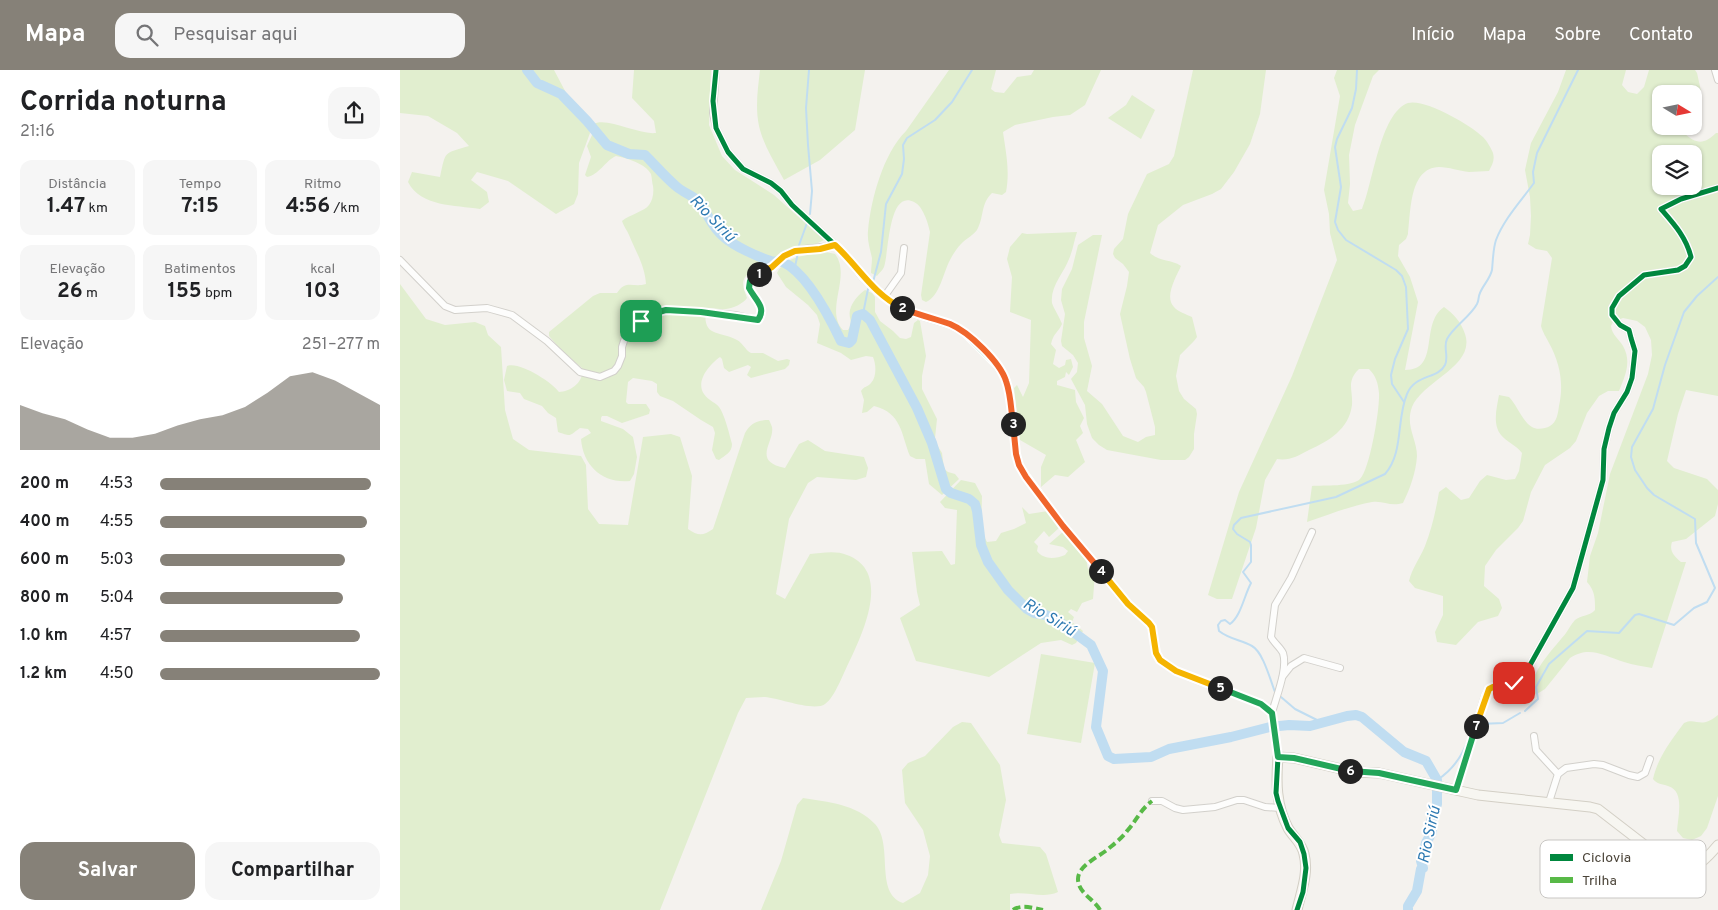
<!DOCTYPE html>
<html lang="pt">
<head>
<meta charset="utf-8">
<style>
	body { margin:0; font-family:Overpass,sans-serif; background:#f6f6f6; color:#202124; height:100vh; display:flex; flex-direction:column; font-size:19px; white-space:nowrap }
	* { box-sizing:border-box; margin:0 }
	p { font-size:16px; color:#757577 }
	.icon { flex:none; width:28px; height:28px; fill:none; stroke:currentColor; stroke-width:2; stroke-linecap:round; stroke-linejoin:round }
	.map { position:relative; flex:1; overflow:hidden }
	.details { display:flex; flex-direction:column; background:#fff; width:400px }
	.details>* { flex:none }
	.needle { width:32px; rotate:100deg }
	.buttons { position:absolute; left:1252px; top:15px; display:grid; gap:10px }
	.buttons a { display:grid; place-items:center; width:50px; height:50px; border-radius:10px; background:#fff; box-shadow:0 1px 4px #0004; font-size:25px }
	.pin { position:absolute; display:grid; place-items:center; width:42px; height:42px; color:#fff; margin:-21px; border-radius:10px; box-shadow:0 2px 8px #0006 }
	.km { position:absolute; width:25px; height:25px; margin:-12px; border-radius:50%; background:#222; color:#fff; font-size:14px; line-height:25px; text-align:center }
	.round { display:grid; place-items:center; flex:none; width:52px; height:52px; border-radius:15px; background:#f6f6f6 }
	.summary { display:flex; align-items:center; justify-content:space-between; height:85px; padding:0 20px }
	h1 { font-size:28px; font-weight:700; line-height:38px }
	.metrics { display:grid; grid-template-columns:repeat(3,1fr); gap:8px; height:85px; padding:5px 20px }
	.metrics div { display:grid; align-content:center; border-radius:12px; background:#f6f6f6; text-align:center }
	.metrics b { font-size:21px; font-weight:700 }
	.metrics small { font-size:14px; font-weight:400 }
	.metrics p { font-size:14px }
	.chart { height:140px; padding:10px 20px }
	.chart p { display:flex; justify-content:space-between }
	.chart svg { width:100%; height:90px; margin-top:5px; fill:#868178; opacity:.7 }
	.cta { display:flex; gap:10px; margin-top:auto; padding:10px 20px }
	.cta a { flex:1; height:58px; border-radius:15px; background:#868178; color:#fff; font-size:20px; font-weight:700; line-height:58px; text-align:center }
	.cta a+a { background:#f6f6f6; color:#202124 }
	ul { padding:0 20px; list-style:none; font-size:16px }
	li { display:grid; grid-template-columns:80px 60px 1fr; align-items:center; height:38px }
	li i { height:12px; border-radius:6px; background:#868178 }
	header { display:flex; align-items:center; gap:30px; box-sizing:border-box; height:70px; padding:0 25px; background:#868178; color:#fff }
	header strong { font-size:24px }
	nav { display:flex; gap:28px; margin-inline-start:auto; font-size:18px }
	.search { width:350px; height:45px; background:#f6f6f6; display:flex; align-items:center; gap:12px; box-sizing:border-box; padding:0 18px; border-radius:15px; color:#757577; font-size:19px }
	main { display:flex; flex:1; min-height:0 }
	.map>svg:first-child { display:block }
</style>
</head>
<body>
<header>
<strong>Mapa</strong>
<div class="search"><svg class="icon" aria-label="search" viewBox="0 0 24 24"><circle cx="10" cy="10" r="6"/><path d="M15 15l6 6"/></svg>Pesquisar aqui</div>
<nav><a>Início</a><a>Mapa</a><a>Sobre</a><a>Contato</a></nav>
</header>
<main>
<section class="details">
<div class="summary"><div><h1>Corrida noturna</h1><p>21:16</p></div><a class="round"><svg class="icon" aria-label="share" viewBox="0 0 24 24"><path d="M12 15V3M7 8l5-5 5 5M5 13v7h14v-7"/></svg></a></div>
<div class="metrics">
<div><p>Distância</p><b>1.47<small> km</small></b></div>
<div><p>Tempo</p><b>7:15</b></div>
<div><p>Ritmo</p><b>4:56<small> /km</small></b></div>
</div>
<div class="metrics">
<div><p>Elevação</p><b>26<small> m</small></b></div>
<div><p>Batimentos</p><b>155<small> bpm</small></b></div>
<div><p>kcal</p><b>103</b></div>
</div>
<div class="chart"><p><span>Elevação</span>251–277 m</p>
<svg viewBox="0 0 160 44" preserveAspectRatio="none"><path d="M0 44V22L10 26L20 29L30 34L40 38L50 38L60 36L70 32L80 29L90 27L100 23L110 16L120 8L130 6L140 10L150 16L160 22V44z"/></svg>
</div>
<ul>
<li><b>200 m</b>4:53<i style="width:96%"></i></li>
<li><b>400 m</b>4:55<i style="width:94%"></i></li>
<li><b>600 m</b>5:03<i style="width:84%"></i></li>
<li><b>800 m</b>5:04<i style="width:83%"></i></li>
<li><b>1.0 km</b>4:57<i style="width:91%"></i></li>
<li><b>1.2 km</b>4:50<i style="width:100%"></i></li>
</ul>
<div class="cta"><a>Salvar</a><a>Compartilhar</a></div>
</section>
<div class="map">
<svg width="1318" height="840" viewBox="0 0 1318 840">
	<rect width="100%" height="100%" fill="#f4f2ee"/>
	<g fill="#e1eecf" fill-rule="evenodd">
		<path d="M 0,0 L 154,0 L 173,36 L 187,52 L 190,63 L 179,93 L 178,124 L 174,134 L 156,144 L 108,111 L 77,102 L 71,110 L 87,122 L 89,132 L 80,139 C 55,135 21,137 8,112 L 12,102 L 40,107 C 46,80 43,84 69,76 L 57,63 L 28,46 L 0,43 Z"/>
		<path d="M 234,0 L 311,0 L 309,55 L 322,86 L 335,100 L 374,125 L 424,170 L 408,178 L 398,177 L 391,178 L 349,203 C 339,211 344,219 347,228 C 343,234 333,238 326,239 C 319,240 313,237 306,239 C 302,268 319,260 337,270 C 343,273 345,280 351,283 L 363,283 L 378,291 L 387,289 L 390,290 L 389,295 L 385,299 L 351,308 L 347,305 L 351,297 L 348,295 L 329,302 L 324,298 L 322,289 L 320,287 C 310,294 295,311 304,324 C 308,331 317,332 321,340 C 326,350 329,363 332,374 C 332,383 325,385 319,390 L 316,389 L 312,380 L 315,363 L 313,357 L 301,350 L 273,331 L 260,326 L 257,322 L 257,314 L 252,311 L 233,308 L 228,312 L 226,332 L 228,334 L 246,334 L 250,340 L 249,344 L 222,353 L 207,346 L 202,346 L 201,348 L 201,351 L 223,359 L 233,367 L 237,387 L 234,404 L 230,411 C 203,414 183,396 181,369 L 191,363 L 188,359 L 180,358 C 169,366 172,367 158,362 L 156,348 L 148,343 L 142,336 L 124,329 L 120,323 L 107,321 L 104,310 L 107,296 C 119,291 152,312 159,322 C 171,322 185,311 182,298 L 162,281 L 149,266 L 149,262 L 193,226 L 200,223 L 217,223 C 226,209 233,218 246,214 C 245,196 236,182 229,165 C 227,160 224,157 222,151 C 229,145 245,141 249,135 C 253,130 254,122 253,116 C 252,113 252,108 251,104 C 246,94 227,88 216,86 C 205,91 199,105 187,107 L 185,105 L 191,87 L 187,76 L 192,65 L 193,54 C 209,47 237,65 256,63 L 254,51 L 232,28 Z"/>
		<path d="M 360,0 L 465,0 L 455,60 L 420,90 L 384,110 C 375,93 363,74 359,56 C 355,37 358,18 360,0 Z"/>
		<path d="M 549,0 L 596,0 L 591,19 L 595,22 L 604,23 L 617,7 L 631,5 L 634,0 L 701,0 L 685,35 L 670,45 L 653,47 L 615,55 L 603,62 C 606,83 610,101 606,122 L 602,125 L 592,123 C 581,133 584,146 578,158 C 575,165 566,168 561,174 C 557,178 553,184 550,190 C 543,203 540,226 526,232 L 522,230 L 521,225 L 530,162 C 528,153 523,136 514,132 C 488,119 489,183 484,197 C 483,200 479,203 477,206 L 471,203 C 471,198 472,193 472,188 C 470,179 467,170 468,161 C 471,129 483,84 506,61 Z"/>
		<path d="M 793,0 L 866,0 L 860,44 L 850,74 L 834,102 L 821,119 L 812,124 L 783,135 L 758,155 L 750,183 C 760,192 771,189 781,196 C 776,207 764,227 774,237 C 778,242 786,244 792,247 L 797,267 L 794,271 L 780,285 L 776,306 L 779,321 L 784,329 L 796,339 L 797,344 L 794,364 L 794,379 L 789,387 L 785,390 L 761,390 L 707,380 L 699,375 L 692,368 L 687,354 L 685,335 L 671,309 L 677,302 L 678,293 L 673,285 L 662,276 L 661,271 L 665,244 L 661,230 L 662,219 L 672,199 L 678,175 L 693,165 L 702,165 L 684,252 L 684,268 L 692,296 L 687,321 L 702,334 L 723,366 L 738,372 L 746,367 L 755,365 L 755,357 L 746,322 L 744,317 L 736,308 L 730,289 L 720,244 L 727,216 L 729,202 L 723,194 L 715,188 L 713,184 L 714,179 L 723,169 L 728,144 L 747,104 L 769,94 L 774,86 Z"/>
		<path d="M 937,0 L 979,0 L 973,6 L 955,55 L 949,85 L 950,114 L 948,133 L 953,141 L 962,139 C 973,114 980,43 1008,33 C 1024,28 1071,55 1083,67 C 1087,71 1091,78 1093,83 C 1095,91 1092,95 1089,101 C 1082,101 1076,102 1069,102 C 1059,101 1049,97 1039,97 C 1009,98 1011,142 1008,164 L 1006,169 L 999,175 L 998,186 L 1010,207 L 1018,232 L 1005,300 C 1041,300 1019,254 1044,237 C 1054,244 1061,252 1065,264 C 1076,296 1022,311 1012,337 C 1005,356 1017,369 1017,386 C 1016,402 1010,419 1003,433 C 990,437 983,430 972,432 C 950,436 928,445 907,452 L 912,416 C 924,415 952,417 960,409 C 970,399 980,338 979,323 C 978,313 976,306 969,299 L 959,299 C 946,312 953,319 952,335 C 949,359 929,371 909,380 C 898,386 889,391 877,389 L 865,410 L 856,458 L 832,529 L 817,529 L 808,525 L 839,422 L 892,306 L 937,190 L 930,163 L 929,144 L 924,120 L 940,26 L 934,8 Z"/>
		<path d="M 1166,0 L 1226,0 L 1222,15 L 1228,22 L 1237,24 L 1244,17 L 1249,0 L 1295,0 L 1297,3 L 1301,21 L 1294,32 L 1294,24 L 1261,24 L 1261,56 L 1284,56 L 1284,63 C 1296,74 1304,75 1316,63 L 1318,63 L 1318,326 L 1286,320 L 1278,344 L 1267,391 L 1274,398 L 1307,409 L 1318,420 L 1318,434 L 1315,446 L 1286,469 L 1272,472 C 1269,481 1274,486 1281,492 L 1286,492 L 1252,598 C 1243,596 1233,595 1224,592 C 1205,586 1189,575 1170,588 L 1145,619 L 1137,624 L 1132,623 C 1127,605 1156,576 1166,563 C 1169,559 1171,554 1175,550 C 1181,545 1190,546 1195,540 C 1195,528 1195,521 1187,512 L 1190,486 L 1198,463 L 1210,404 L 1248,304 L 1252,285 L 1251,270 L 1245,257 L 1237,251 L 1223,248 L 1213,252 L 1211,256 C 1212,265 1219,269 1223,276 C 1232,292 1225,306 1219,321 L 1208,321 L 1199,326 L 1187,343 L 1176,371 L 1170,378 L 1145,395 L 1131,422 L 1123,451 L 1118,458 L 1096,480 L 1085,496 L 1084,516 L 1099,529 L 1102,538 L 1098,546 L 1078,552 L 1056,575 L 1037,572 L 1035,562 L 1043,545 L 1043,526 L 1015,518 L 1009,511 C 1012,498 1020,488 1025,476 C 1032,458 1036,440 1039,422 L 1046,417 L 1061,430 L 1069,428 L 1080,411 L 1087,405 L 1106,410 L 1115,409 L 1119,401 L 1122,383 C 1116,375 1107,372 1101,365 C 1092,354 1097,337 1099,325 L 1109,327 C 1117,335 1122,351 1132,357 C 1136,360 1145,359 1150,356 C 1157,352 1158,343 1159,336 C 1164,314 1160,293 1149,273 C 1146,267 1143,263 1141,256 L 1152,188 L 1147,181 L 1136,179 L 1128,174 L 1130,165 L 1131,146 L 1130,127 L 1125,100 L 1131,73 L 1158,22 ZM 1261,84 L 1294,84 L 1294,116 L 1261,116 Z"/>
		<path d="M 732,25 L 755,40 L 741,69 L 708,48 L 726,35 Z"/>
		<path d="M 677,162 C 674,171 673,180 669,189 C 664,203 650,216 652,233 C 653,237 660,248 662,254 C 658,263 654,262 651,274 L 656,280 L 653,294 L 659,298 L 665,295 L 666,290 L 671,289 L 673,297 L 669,305 L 666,302 L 665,307 L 657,311 L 657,315 L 675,320 L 676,332 L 684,348 L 680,356 L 683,363 L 676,370 L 685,392 L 668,407 L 655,405 L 641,417 L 641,397 L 646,385 L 620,370 L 614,318 L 617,315 L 623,327 L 629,313 L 631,250 L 610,242 L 612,207 L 607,189 L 610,177 L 622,163 L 627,164 Z"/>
		<path d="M 426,182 L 435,184 C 452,206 424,240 443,260 L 448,260 C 454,251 448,249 450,240 C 452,232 459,224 465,220 L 472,223 L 475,227 L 475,242 L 480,251 L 493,261 L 500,268 L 506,269 L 511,267 L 514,253 L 518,250 L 520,251 L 526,286 L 522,306 L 522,319 L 537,349 L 535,368 L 537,375 L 542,383 L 544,399 L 548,402 L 555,404 L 559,409 L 542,425 L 529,414 L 525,389 L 516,389 L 510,386 C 501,364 502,343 474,336 L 467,342 L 462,343 L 464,330 L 461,321 C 464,316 468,317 471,313 C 477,307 476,294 473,287 L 466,286 L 451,290 L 441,283 L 417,273 L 420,254 L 417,245 L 408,235 L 386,217 L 377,203 C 386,185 409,185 426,182 Z"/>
		<path d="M 0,214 L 26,249 L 45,255 L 75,252 L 85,256 L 88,265 L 101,277 L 105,340 L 113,369 L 129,380 L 181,386 L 186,395 L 188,439 L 199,454 L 228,455 L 243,367 L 271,364 L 280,367 L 292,406 L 288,459 C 298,466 303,466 313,459 L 345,363 C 351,353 357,350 369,350 C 370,352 371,354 372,357 C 375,372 351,391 385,398 L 399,374 L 408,370 L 425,381 L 464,387 L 468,398 L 466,407 L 456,410 L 417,407 L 408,413 L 389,449 L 376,524 L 385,529 L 410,484 C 421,483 436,480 447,485 C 491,501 464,560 451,588 C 445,599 435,628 425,634 C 414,642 379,628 365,627 C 359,627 352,628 346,628 L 338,643 L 260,840 L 0,840 Z"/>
		<path d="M 561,410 L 575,413 L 582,426 L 581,460 L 587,472 L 596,471 L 601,463 L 614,459 L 626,453 L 622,437 L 629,444 L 648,441 L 660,457 L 649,467 L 644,461 L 634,472 L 638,476 L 637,481 C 644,490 655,489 665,485 L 668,481 L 663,477 L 649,474 L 664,461 L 686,488 L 688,499 L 695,503 L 693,529 L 682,533 L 677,542 L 671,539 L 668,542 L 674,547 L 672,552 L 683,561 L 676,573 L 672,575 L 661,570 L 641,573 L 589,607 L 516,591 L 500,548 L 520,535 L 517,522 L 512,482 L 542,481 L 551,495 L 555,494 L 557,440 L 545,438 L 540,432 Z"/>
		<path d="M 641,584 L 695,593 L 681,673 L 627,664 Z"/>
		<path d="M 1318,645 L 1318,726 L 1307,758 L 1301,766 L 1292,770 L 1283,768 L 1277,761 C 1278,746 1285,721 1268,716 C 1262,714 1257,714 1253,709 C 1258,687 1271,671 1284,653 C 1297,647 1300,660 1318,645 Z"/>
		<path d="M 562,652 L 571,653 L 600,695 L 606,730 L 599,765 L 602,773 L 640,777 L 646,784 L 658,822 C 643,829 627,821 610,824 L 610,840 L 361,840 L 381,791 L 397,735 L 403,728 C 428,732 456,734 475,754 C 494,775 474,823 503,833 L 520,823 L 528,805 L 530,786 L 523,760 L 505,733 L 502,700 L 508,693 L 525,686 L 553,657 Z"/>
	</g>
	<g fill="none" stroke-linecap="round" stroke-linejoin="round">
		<g stroke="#c0ddf1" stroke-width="2">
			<path d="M 409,0 L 406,38 L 408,75 L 412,121 L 410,144"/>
			<path d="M 957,0 L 956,19 L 952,38 L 937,69 L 935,77 L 941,117 L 935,152 L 938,160 L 946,170 L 996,200 L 1002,206 L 1006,217 L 1008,259 L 995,289 L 991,305 L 992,314 L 1004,332"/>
			<path d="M 398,178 L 407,153"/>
			<path d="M 394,201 L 398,183"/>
			<path d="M 473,212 L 481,182 L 486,134 L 502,104 L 504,89 L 503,75 L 507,68 L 535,50 L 552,32 L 572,0"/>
			<path d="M 463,244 L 468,219"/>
			<path d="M 875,622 C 870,609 863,582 852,576 C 841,570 829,569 819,561 L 818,555 L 821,551 L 825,550 L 830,554 C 841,546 844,526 851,513 L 843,502 L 851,492 L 851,475 L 850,472 L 837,464 L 833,459 L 834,455 L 841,448 L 936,427 L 985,404 C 1004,382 996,350 1007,324 C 1015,304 1038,309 1045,295 C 1049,287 1043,277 1047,269 C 1054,256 1070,247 1077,234 C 1079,231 1078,227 1080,223 C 1083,215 1090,209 1092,200 C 1093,190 1093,179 1096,170 C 1104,149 1121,131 1134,113 L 1133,102 L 1137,83 L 1178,0"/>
			<path d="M 881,627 L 895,639 L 923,653"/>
			<path d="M 1125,641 L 1138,629 L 1136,617 L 1149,594 L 1187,561 L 1219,563 L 1235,545 L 1239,544 L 1274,555 L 1294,538 L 1307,532 L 1315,518 L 1296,473 L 1295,449 L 1254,425 L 1247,418 L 1235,400 L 1231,387 L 1232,377 L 1253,339 L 1265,295 L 1284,242 L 1297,226 L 1318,207"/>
			<path d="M 1079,654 L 1103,653 L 1120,643"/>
			<path d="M 1037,710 C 1053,700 1063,685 1069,667"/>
		</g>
		<path stroke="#c0ddf1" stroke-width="10" d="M 127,0 L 137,13 L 161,24 L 187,51 L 207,75 L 229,84 L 245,85 C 255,95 266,108 277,117 C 283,122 291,125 297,130 C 307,141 311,157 324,167 C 334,176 358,187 371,191 C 375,192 379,191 383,192 C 407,203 430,248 441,271 L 449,273 L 452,270 L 457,246 L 463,244 L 470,250 L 517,338 L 532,373 L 546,419 L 551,423 L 569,429 L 575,434 L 577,441 L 581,475 L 588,492 L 608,520 L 627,539 L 634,543 L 646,545 L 657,550 L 691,575 L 703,601 L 696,657 L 708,686 L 714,689 L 751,687 L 769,679 L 831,667 L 870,657 L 889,655 L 910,656 L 947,646 L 956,645 L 962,647 L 1004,682 L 1026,691 L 1037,710 L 1037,734 L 1031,751 L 1032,762 L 1026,773 L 1021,791 L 1023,798 L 1021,799 L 1017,821 L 1008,836 L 1008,840"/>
		<g stroke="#d2d0cb" stroke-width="8">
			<g id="street">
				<path d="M 316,0 L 313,43 L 316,58 L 328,82 L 343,99 L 371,113 L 381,121 L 392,135 L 446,185 L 462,207 L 484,227 L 494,234 L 514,244 L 550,255 L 562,261 L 594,292 L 606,309 L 609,321 L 616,385 L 619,395 L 626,407 L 663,456 L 710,511 L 719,525 L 749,553 C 756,564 751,579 760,589 C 775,607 826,619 848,629 C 857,633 866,636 872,643 L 878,687"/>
				<path d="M 1315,0 L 1318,10"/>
				<path d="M 0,190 L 45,236 L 55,240 L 87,238 L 112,245 L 147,271 L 180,302 L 200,307 L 214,301 L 218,296 L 222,286 L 222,277 L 228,259 L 255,243 L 266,240 L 291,241 L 335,245 L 358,250 C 367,237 355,230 349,218 C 351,207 358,206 367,200 C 374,196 378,189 385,185 C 399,177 419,179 435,175"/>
				<path d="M 484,227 L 501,203 L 504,178"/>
				<path d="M 883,606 L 891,596 L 904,588 L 940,598"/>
				<path d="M 872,643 C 876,627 888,599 883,583 C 880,577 874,573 871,567 L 875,535 L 891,508 L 912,462"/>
				<path d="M 1134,666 L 1136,680 L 1158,704"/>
				<path d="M 1056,720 L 1085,625 C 1094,610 1112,619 1125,604 L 1173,518 L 1203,410 L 1204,379 L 1209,358 L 1214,343 L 1227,322 L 1232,308 L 1235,281 L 1231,268 L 1229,260 L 1220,255 L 1212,245 L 1212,238 L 1219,226 L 1244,205 L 1278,200 L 1285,196 L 1291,187 C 1286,167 1274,154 1261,139 L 1281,129 L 1318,118"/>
				<path d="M 752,731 L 762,731 L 775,738 L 783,740 L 815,737 L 837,730 L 844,730 L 865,737 L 880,738"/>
				<path d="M 1149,732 L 1158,704 L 1166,698 L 1194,694 L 1203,695 L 1229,705 L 1238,707 L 1245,703 L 1250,689"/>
			</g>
		</g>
		<g stroke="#d3cfc5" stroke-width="11">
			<path id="secondary" d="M 897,840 C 901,822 909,803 904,784 C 902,773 893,767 888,758 C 876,735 876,712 878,687 L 894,688 L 954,702 L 979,703 L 1078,725 L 1190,737 L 1198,739 L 1268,793 C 1292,805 1303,793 1318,775"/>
		</g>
		<use href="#street" stroke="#fdfdfc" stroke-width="6"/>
		<use href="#secondary" stroke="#f7f6f1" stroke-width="9"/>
		<g stroke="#58b947" stroke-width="4" stroke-dasharray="8 4" stroke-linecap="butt">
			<path d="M 613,840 C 622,834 632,838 643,840"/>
			<path d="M 700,840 C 694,829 678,823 678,809 C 678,796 698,787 707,780 C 714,774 722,768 727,761 C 737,750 740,740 752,731"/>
		</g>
		<g stroke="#fff" stroke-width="8">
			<g id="cycleway">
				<path d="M 316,0 L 313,31 L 316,58 L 328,82 L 343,99 L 371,113 L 381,121 L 392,135 L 446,185 L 462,207 L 484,227 L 494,234 L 514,244 L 550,255 L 562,261 L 599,298 L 606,309 L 609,321 L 616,385 L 619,395 L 663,456 L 710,511 L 719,525 L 749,553 C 756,564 751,579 760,589 C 775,607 826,619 848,629 C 857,633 866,636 872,643 L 878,687 L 876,723 L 878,731 L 888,758 L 900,772 L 904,784 L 906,798 L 903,822 L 897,840"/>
				<path d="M 1056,720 L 1085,625 C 1094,610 1112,619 1125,604 L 1173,518 L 1203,410 L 1204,379 L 1209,358 L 1214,343 L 1227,322 L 1232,308 L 1235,281 L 1231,268 L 1229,260 L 1220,255 L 1212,245 L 1212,238 L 1219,226 L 1244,205 L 1278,200 L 1285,196 L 1291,187 C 1286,167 1274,154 1261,139 L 1281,129 L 1318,118"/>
			</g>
		</g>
		<use href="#cycleway" stroke="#00873e" stroke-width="5"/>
	</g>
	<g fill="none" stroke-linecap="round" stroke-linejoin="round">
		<g stroke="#fff" stroke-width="10">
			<path id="split-1" d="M 241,251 L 255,243 L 266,240 L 301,242 L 358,250 C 367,237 355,230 349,218 L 350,211 L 359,204"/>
		</g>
		<g stroke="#fff" stroke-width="10">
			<path id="split-2" d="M 359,204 L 372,197 L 384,186 L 395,181 L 420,179 L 435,175 C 458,196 473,224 502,238"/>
		</g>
		<g stroke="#fff" stroke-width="10">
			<path id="split-3" d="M 502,238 C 517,245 534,248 550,254 C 569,262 600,292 606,311 C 611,325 611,340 613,354"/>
		</g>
		<g stroke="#fff" stroke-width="10">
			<path id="split-4" d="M 613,354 L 616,384 L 619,395 L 626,407 L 663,456 L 701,501"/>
		</g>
		<g stroke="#fff" stroke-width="10">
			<path id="split-5" d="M 701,501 L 728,534 L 749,553 L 752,557 L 756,583 L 760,590 L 776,601 L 820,618"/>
		</g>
		<g stroke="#fff" stroke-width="10">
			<path id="split-6" d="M 820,618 L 861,634 L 872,643 L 878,687 L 894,688 L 950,701"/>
		</g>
		<g stroke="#fff" stroke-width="10">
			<path id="split-7" d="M 950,701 L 979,703 L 1056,720 L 1076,656"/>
		</g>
		<g stroke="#fff" stroke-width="10">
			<path id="split-8" d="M 1076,656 L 1089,619 L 1093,617 L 1114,613"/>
		</g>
		<use href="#split-1" stroke="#22a559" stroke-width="6"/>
		<use href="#split-2" stroke="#f5b400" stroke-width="6"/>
		<use href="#split-3" stroke="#f0652b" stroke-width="6"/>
		<use href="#split-4" stroke="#f0652b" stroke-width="6"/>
		<use href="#split-5" stroke="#f5b400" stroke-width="6"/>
		<use href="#split-6" stroke="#22a559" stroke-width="6"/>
		<use href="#split-7" stroke="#22a559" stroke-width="6"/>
		<use href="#split-8" stroke="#f5b400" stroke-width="6"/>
	</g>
	<g text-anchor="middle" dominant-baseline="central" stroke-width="4" stroke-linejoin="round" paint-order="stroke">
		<g font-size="16" font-style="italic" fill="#2e7ab2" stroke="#fff">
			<text transform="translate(312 149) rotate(46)">Rio Siriú</text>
			<text transform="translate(649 548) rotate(31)">Rio Siriú</text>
			<text transform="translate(1030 765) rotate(-78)">Rio Siriú</text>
		</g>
	</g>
	<rect x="1140" y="770" width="166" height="58" rx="8" fill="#fff" stroke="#c9c7c4" stroke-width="1"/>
	<rect x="1150" y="784" width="23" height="7" fill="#00873e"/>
	<rect x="1150" y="807" width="23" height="6" fill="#58b947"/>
	<g font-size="14" fill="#4b4439">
		<text x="1182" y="792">Ciclovia</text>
		<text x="1182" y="815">Trilha</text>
	</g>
</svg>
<div class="buttons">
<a><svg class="needle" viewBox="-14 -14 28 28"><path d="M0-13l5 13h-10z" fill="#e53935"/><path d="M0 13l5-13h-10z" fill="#757577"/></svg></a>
<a><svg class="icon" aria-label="layers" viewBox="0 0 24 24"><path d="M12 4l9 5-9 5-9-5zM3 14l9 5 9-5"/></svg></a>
</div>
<div class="pin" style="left:241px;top:251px;background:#1e9e55"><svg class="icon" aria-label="arrive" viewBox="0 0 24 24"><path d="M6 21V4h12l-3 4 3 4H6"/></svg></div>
<div class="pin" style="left:1114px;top:613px;background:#d93025"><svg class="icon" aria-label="check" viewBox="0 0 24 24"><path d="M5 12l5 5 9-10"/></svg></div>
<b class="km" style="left:359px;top:204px">1</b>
<b class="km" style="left:502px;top:238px">2</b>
<b class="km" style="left:613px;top:354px">3</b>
<b class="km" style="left:701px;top:501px">4</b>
<b class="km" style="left:820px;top:618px">5</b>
<b class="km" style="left:950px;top:701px">6</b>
<b class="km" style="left:1076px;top:656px">7</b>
</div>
</main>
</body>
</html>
